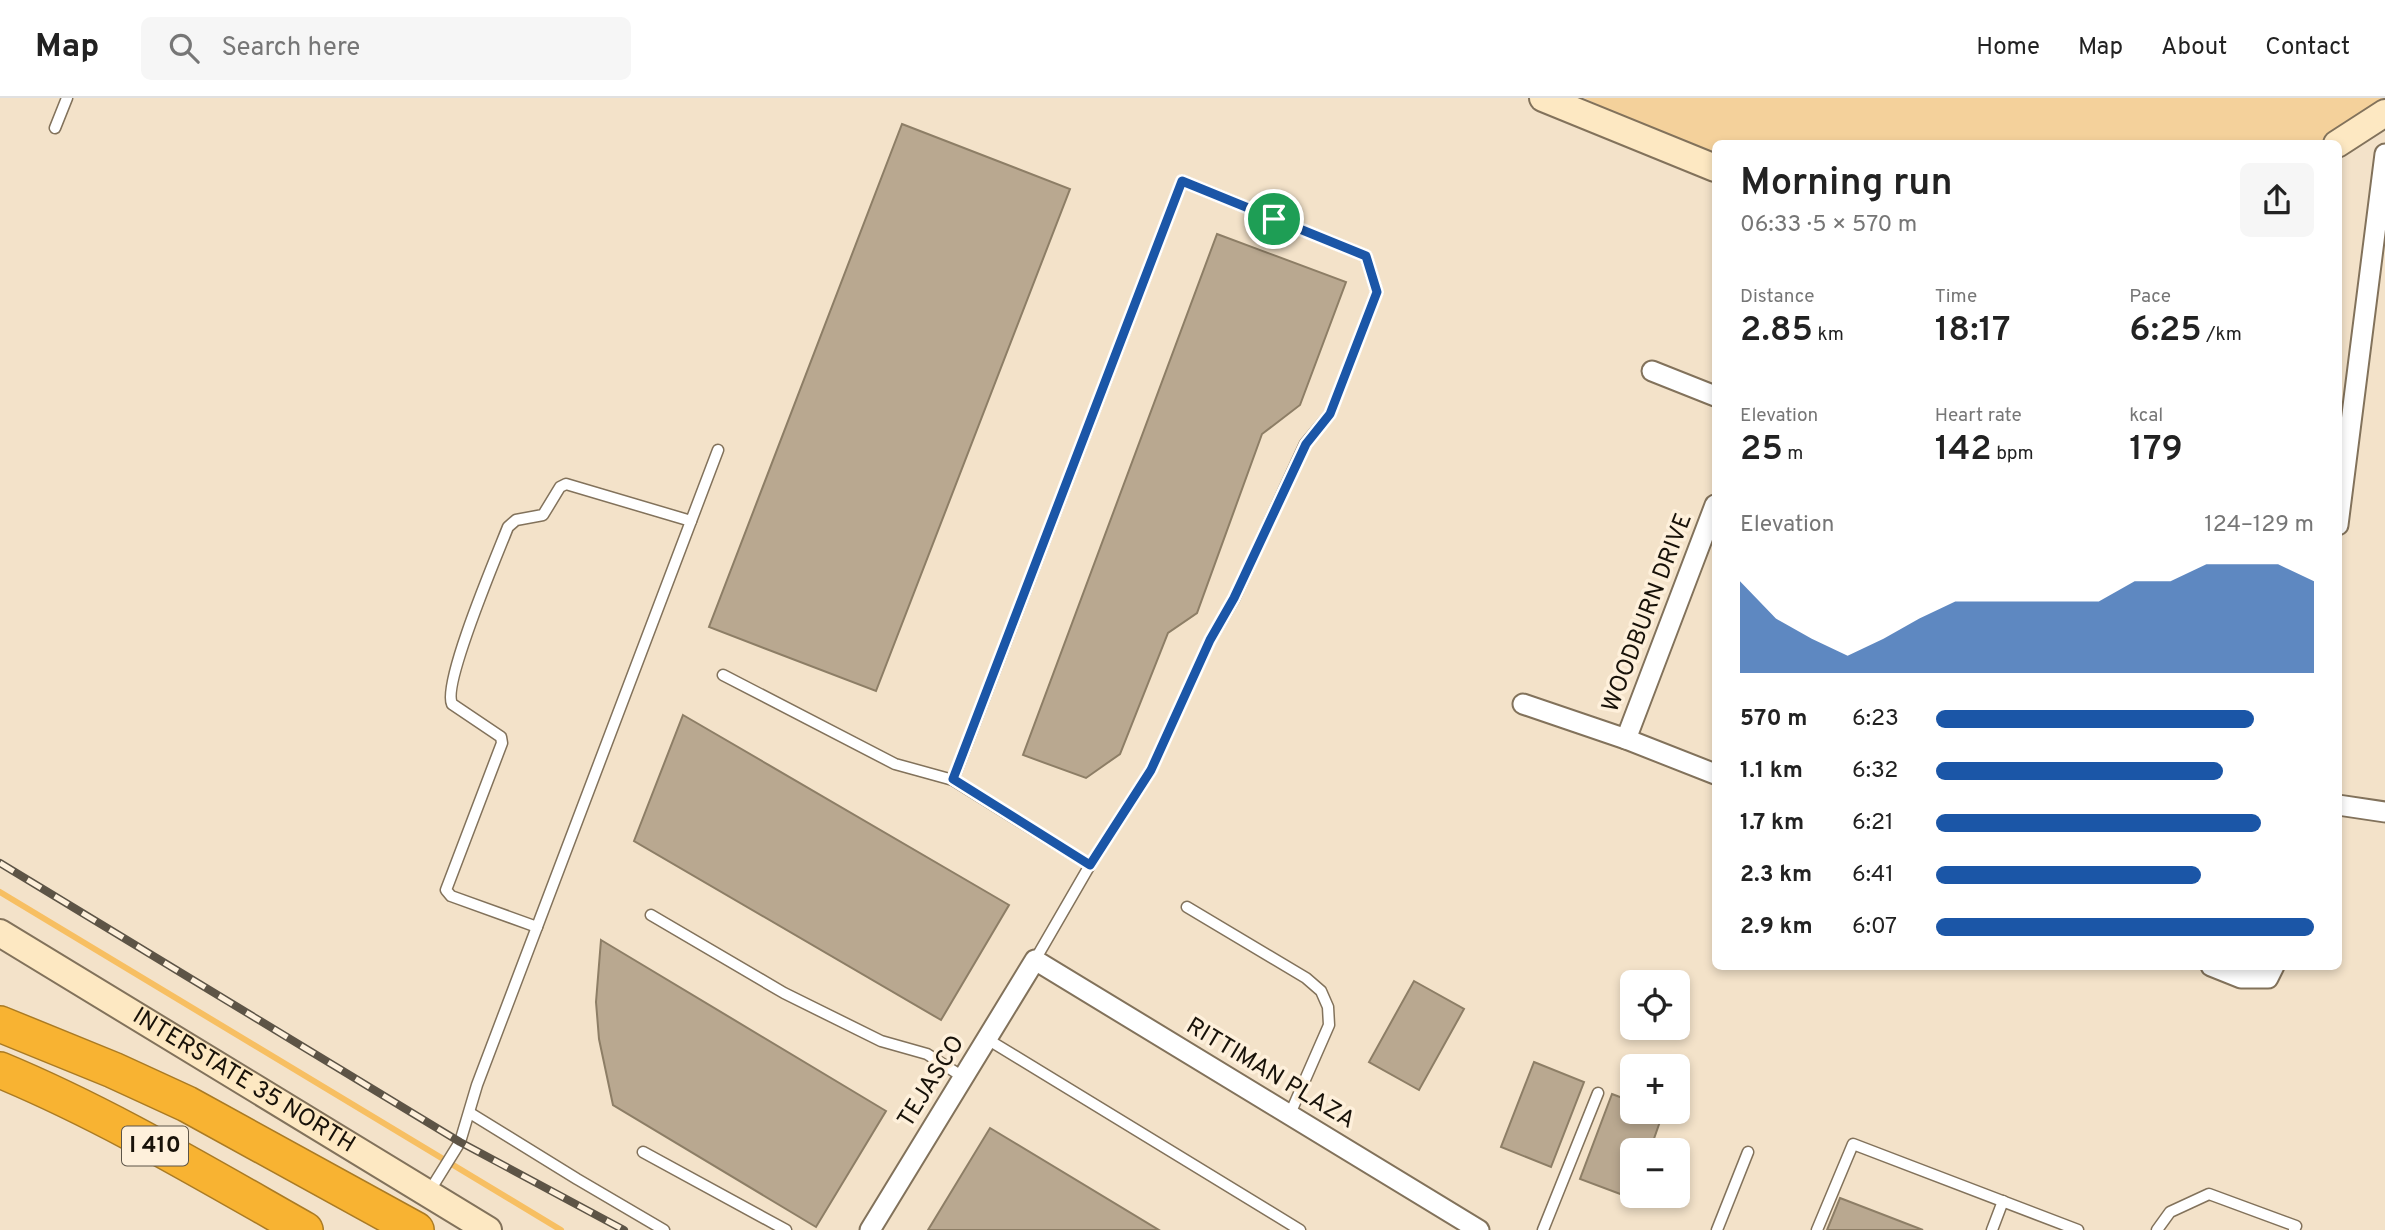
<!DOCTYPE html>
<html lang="en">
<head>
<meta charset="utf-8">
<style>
	body { margin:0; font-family:Overpass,sans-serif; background:#f6f6f6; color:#222; height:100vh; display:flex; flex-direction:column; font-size:26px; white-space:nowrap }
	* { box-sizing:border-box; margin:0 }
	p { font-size:23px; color:#767676 }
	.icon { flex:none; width:38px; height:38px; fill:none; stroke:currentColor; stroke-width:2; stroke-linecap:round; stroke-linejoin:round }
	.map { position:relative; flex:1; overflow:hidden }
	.sheet { position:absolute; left:1712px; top:42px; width:630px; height:830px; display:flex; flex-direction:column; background:#fff; border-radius:10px; box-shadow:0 4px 10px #0003 }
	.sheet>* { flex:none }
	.controls { position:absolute; left:1620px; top:872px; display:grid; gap:14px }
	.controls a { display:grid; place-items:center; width:70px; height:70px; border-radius:10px; background:#fff; box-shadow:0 4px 10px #0003; font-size:35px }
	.pin { position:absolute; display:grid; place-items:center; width:60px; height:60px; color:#fff; margin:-30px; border:4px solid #fff; border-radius:50%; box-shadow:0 2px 7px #0007 }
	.round { display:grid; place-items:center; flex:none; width:74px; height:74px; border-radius:10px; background:#f6f6f6 }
	.head { display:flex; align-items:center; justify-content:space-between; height:119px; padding:0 28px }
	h1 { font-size:38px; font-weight:600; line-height:52px }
	.metrics { display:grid; grid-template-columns:repeat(3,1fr); gap:10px; height:119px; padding:7px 28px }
	.metrics div { display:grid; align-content:center }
	.metrics b { font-size:35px; font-weight:600 }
	.metrics small { font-size:19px; font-weight:400 }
	.metrics p { font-size:19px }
	.chart { height:196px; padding:14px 28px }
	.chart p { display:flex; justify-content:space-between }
	.chart svg { width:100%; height:126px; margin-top:7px; fill:#1b56a7; opacity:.7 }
	ul { padding:0 28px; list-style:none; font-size:23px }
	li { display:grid; grid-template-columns:112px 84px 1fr; align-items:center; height:52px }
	li i { height:18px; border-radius:9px; background:#1b56a7 }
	header { display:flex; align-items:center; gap:42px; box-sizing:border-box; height:98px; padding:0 35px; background:#fff; border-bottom:2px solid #e0e0e0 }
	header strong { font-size:33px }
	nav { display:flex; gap:38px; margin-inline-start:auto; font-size:24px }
	.search { width:490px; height:63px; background:#f6f6f6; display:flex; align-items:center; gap:18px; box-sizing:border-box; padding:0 24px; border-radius:10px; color:#767676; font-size:26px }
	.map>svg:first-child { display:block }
</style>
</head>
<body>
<header>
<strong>Map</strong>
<div class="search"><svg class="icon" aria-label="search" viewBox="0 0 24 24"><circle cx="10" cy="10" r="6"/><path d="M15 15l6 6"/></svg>Search here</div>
<nav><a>Home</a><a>Map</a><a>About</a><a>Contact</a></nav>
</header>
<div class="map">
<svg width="2385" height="1132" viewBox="0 0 2385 1132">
	<rect width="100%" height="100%" fill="#f3e2c9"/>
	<path fill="#f4d19b" d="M 1584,0 L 2385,0 L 2385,13 L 2336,45 L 1715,46 L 1715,62 Z"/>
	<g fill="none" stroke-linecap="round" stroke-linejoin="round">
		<path stroke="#f7bf62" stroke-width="6" d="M 0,794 L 561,1132"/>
	</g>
	<g fill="#b9a890" stroke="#8d7e66" stroke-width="2">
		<path d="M 902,26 L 1070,91 L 876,593 L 709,529 Z"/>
		<path d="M 1217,136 L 1346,184 L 1300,307 L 1262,336 L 1197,515 L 1168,535 L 1120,656 L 1086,680 L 1023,657 Z"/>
		<path d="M 683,617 L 1009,807 L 941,922 L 634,743 Z"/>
		<path d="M 601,842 L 886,1013 L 816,1129 L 613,1007 L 599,941 L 596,904 Z"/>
		<path d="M 1414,883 L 1464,911 L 1419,992 L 1369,964 Z"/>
		<path d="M 1534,964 L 1584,984 L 1551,1069 L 1501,1049 Z"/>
		<path d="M 1612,996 L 1633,1004 L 1633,1013 L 1663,1015 L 1650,1052 L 1633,1052 L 1631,1100 L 1580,1081 Z"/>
		<path d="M 990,1030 L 1159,1132 L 928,1132 Z"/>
		<path d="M 1840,1100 L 1923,1132 L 1827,1132 Z"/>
	</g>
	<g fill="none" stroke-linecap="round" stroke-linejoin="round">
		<g stroke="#82725b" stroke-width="13">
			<g id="lane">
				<path d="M 55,30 L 67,0"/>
				<path d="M 723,577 L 895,666 L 953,682"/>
				<path d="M 1187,809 L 1306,880 L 1321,893 L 1328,909 L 1329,927 L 1290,1016"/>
				<path d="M 651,817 L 784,895 L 881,943 L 927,956 L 963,979"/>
				<path d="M 537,829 L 451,798 L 446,792 L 502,645 L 501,639 L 452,606 C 442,586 497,457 508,429 L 516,422 L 543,417 L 560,389 L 566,386 L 691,423"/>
				<path d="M 1035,862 L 1090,767 L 953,682 L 1182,83 L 1366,158 L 1377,194 L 1330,316 L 1305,346 L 1234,501 L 1210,542 L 1151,672 L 1090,767"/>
				<path d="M 987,941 L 1300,1132"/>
				<path d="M 470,1015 L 577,1081 L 664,1132"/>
				<path d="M 643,1054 L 786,1132"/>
				<path d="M 429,1094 L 460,1044 L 477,987 L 718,352"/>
				<path d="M 1543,1132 L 1598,995"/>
				<path d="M 1717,1132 L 1748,1054"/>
				<path d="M 1817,1132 L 1853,1046 L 2078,1132"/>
				<path d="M 1992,1132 L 2003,1103"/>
				<path d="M 2157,1132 L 2170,1114 L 2209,1096 L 2296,1128 L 2294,1132"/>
			</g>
		</g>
		<g stroke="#82725b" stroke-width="23">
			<g id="street">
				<path d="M 1652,273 L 1715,298"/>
				<path d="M 2338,427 L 2385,56"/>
				<path d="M 1523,606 L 1626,641 L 1715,676"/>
				<path d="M 1626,641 L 1715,407"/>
				<path d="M 2338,707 L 2385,714"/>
				<path d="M 2211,868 L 2241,880 L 2268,880 L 2274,868"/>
				<path d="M 870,1132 L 1035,862 L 1479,1132"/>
			</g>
		</g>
		<g stroke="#82725b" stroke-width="30">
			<g id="secondary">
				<path d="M 1543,0 L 1715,70"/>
				<path d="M 2337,46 L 2385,15"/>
				<path id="s1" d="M 0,835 L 488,1132"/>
			</g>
		</g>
		<g stroke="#aa7b24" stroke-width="38">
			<g id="highway">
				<path d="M 0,926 L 113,972 L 187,1006 L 416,1132"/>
				<path d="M 0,972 C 106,1016 206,1076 305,1132"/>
			</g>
		</g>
		<use href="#lane" stroke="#fff" stroke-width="10"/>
		<use href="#street" stroke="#fff" stroke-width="19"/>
		<use href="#secondary" stroke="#fde8c2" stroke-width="26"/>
		<use href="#highway" stroke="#f8b332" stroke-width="35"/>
		<g stroke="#5d5446" stroke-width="8">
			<path id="rail" d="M 0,765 L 460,1044 L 624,1132"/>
		</g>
		<use href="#rail" stroke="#fef0db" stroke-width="5" stroke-dasharray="16" stroke-linecap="butt"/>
	</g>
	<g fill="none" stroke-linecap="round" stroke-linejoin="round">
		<g stroke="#fff" stroke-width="14">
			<path id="route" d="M 1182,83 L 1366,158 L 1377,194 L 1330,316 L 1306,346 L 1234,500 L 1210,542 L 1151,672 L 1090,767 L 953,681 Z"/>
		</g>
		<use href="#route" stroke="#1b56a7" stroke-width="9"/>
	</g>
	<g text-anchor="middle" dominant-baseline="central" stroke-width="7" stroke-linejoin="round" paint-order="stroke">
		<rect fill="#fef0db" stroke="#5d5548" stroke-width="2" x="122" y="1028.5" width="66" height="39" rx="5"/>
		<g font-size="23" font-weight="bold" fill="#181209">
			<text x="155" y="1048">I 410</text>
		</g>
		<g font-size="24" fill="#181209" stroke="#fef0db">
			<text transform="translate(1648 515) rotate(-69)">WOODBURN DRIVE</text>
			<text transform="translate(1270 976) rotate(31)">RITTIMAN PLAZA</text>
			<text stroke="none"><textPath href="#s1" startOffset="285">INTERSTATE 35 NORTH</textPath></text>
			<text transform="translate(932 984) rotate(-58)">TEJASCO</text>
		</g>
	</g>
</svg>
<div class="controls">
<a><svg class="icon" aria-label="locate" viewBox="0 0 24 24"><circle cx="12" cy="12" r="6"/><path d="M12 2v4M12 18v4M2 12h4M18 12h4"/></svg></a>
<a>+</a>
<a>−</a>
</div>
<div class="pin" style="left:1274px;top:121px;background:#1e9e55"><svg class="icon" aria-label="arrive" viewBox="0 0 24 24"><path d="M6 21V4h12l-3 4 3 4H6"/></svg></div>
<section class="sheet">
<div class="head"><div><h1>Morning run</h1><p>06:33 · 5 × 570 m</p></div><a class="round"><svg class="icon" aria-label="share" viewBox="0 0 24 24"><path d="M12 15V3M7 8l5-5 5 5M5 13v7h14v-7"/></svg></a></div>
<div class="metrics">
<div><p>Distance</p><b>2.85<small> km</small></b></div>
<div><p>Time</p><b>18:17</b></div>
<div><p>Pace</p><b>6:25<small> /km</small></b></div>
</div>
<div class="metrics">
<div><p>Elevation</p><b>25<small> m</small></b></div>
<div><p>Heart rate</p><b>142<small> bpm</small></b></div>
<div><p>kcal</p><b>179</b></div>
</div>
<div class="chart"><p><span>Elevation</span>124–129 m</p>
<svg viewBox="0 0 160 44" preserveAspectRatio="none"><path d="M0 44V12L10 25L20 32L30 38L40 32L50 25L60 19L70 19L80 19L90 19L100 19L110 12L120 12L130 6L140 6L150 6L160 12V44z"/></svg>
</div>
<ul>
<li><b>570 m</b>6:23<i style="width:84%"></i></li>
<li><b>1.1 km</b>6:32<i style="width:76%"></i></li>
<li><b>1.7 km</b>6:21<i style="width:86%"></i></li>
<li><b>2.3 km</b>6:41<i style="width:70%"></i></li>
<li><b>2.9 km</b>6:07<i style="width:100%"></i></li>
</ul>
</section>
</div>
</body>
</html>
